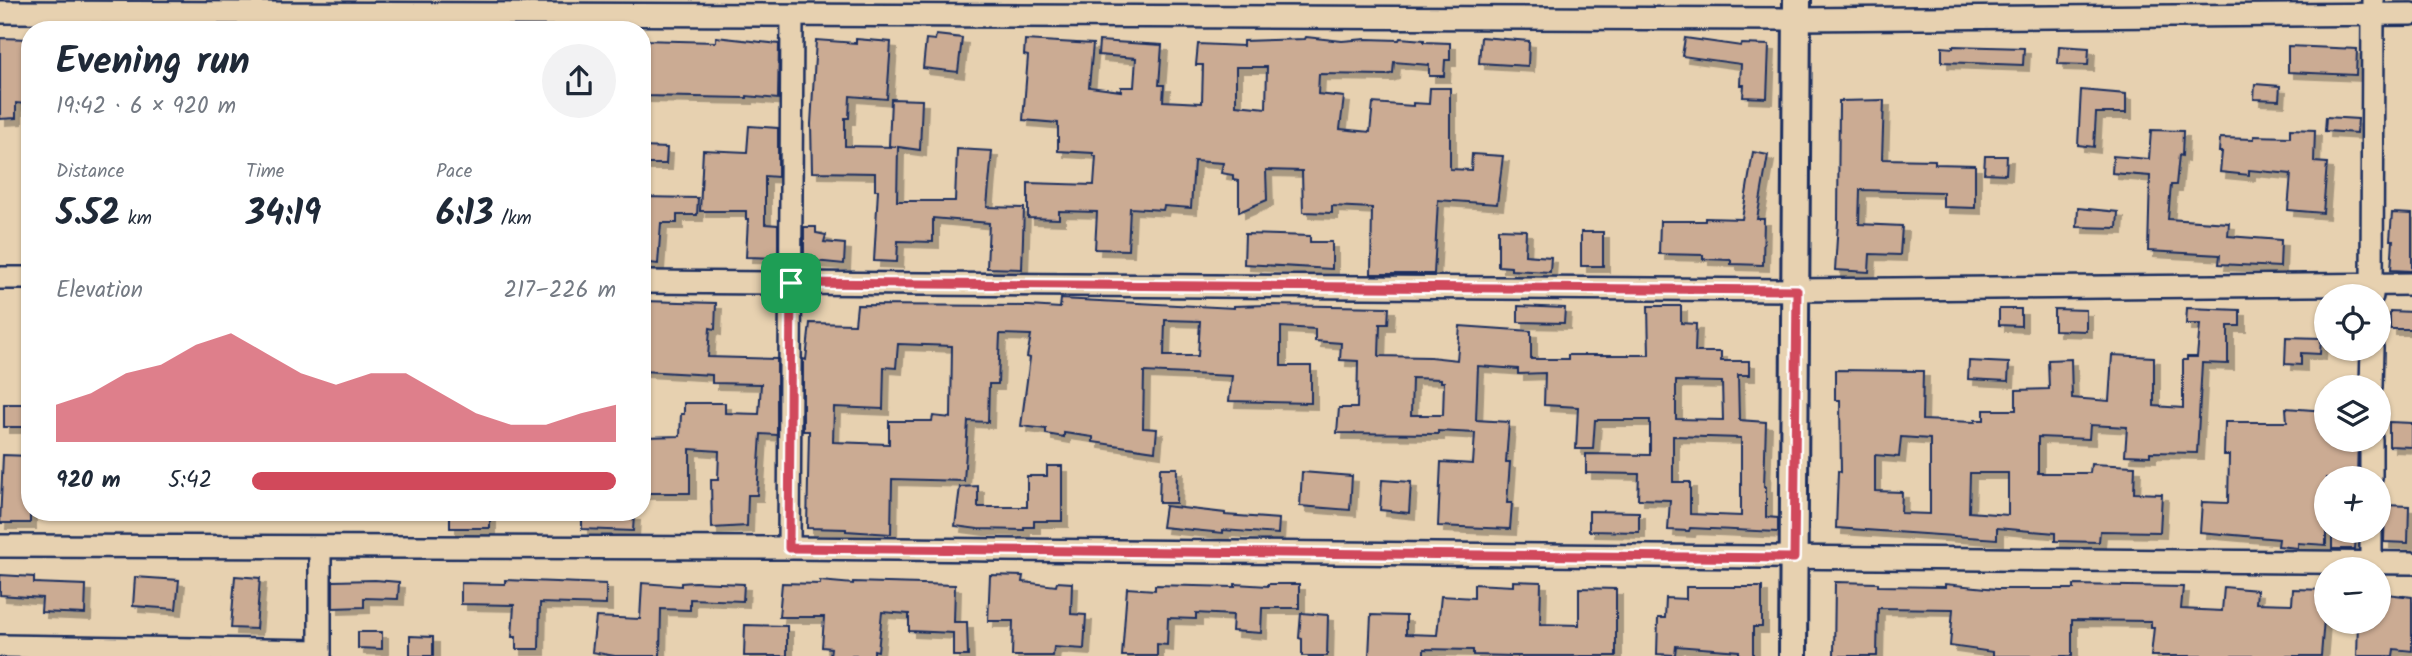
<!DOCTYPE html>
<html lang="en">
<head>
<meta charset="utf-8">
<style>
	body { margin:0; font-family:Kalam,sans-serif; background:#f2f2f3; color:#1f2937; height:100vh; display:flex; flex-direction:column; font-size:26px; white-space:nowrap }
	* { box-sizing:border-box; margin:0 }
	p { font-size:23px; color:#747a83 }
	.icon { flex:none; width:38px; height:38px; fill:none; stroke:currentColor; stroke-width:2; stroke-linecap:round; stroke-linejoin:round }
	.map { position:relative; flex:1; overflow:hidden }
	.sheet { position:absolute; left:21px; top:21px; width:630px; height:500px; display:flex; flex-direction:column; background:#fff; border-radius:28px; box-shadow:0 2px 5px #0004 }
	.sheet>* { flex:none }
	.tools { position:absolute; left:2314px; top:284px; display:grid; gap:14px }
	.tools a { display:grid; place-items:center; width:77px; height:77px; border-radius:50%; background:#fff; box-shadow:0 2px 5px #0004; font-size:35px }
	.pin { position:absolute; display:grid; place-items:center; width:60px; height:60px; color:#fff; margin:-30px; border-radius:14px; box-shadow:0 4px 10px #0006 }
	.round { display:grid; place-items:center; flex:none; width:74px; height:74px; border-radius:37px; background:#f2f2f3 }
	.head { display:flex; align-items:center; justify-content:space-between; height:119px; padding:0 35px }
	h1 { font-size:38px; font-weight:800; line-height:52px }
	.metrics { display:grid; grid-template-columns:repeat(3,1fr); gap:10px; height:119px; padding:7px 35px }
	.metrics div { display:grid; align-content:center }
	.metrics b { font-size:35px; font-weight:800 }
	.metrics small { font-size:19px; font-weight:400 }
	.metrics p { font-size:19px }
	.chart { height:196px; padding:14px 35px }
	.chart p { display:flex; justify-content:space-between }
	.chart svg { width:100%; height:126px; margin-top:7px; fill:#d1495b; opacity:.7 }
	ul { padding:0 35px; list-style:none; font-size:23px }
	li { display:grid; grid-template-columns:112px 84px 1fr; align-items:center; height:52px }
	li i { height:18px; border-radius:9px; background:#d1495b }
	.map>svg:first-child { display:block }
</style>
</head>
<body>
<div class="map">
<svg width="2412" height="656" viewBox="0 0 2412 656">
	<defs>
		<filter id="shadow"><feDropShadow dx="6" dy="6" stdDeviation="0" flood-color="#0004"/></filter>
	</defs>
	<rect width="100%" height="100%" fill="#e7d1b0"/>
	<filter id="ink" filterUnits="userSpaceOnUse"><feTurbulence type="fractalNoise" baseFrequency=".0143" numOctaves="2"/><feDisplacementMap in="SourceGraphic" scale="14" xChannelSelector="R" yChannelSelector="G"/><feConvolveMatrix kernelMatrix="1 2 1 2 8 2 1 2 1" color-interpolation-filters="sRGB"/></filter>
	<g filter="url(#ink)">
		<g fill="#cbab93" stroke="#1b2f5e" stroke-width="2" fill-rule="evenodd" filter="url(#shadow)">
			<path d="M 936,35 L 962,38 L 958,72 L 923,68 L 926,39 L 935,40 Z"/>
			<path d="M 716,37 L 779,44 L 778,99 L 747,96 L 747,98 L 642,96 L 642,40 L 716,42 Z"/>
			<path d="M 1306,37 L 1342,41 L 1366,39 L 1399,40 L 1400,38 L 1424,40 L 1424,42 L 1450,43 L 1450,60 L 1445,60 L 1444,76 L 1429,76 L 1429,65 L 1394,62 L 1393,73 L 1387,75 L 1319,74 L 1318,94 L 1344,97 L 1340,129 L 1370,132 L 1373,103 L 1413,106 L 1413,103 L 1429,104 L 1430,88 L 1450,88 L 1450,169 L 1471,170 L 1472,154 L 1503,156 L 1497,204 L 1438,200 L 1434,274 L 1371,274 L 1372,208 L 1332,206 L 1332,213 L 1303,212 L 1302,171 L 1266,170 L 1267,200 L 1239,212 L 1239,181 L 1233,180 L 1233,175 L 1221,173 L 1223,163 L 1194,161 L 1191,208 L 1164,206 L 1163,210 L 1130,208 L 1128,250 L 1095,249 L 1097,212 L 1059,211 L 1059,219 L 1028,218 L 1028,183 L 1094,185 L 1096,156 L 1093,156 L 1093,153 L 1058,151 L 1058,123 L 1023,120 L 1028,56 L 1024,55 L 1025,40 L 1093,44 L 1089,87 L 1121,91 L 1121,87 L 1134,87 L 1136,58 L 1098,55 L 1099,41 L 1162,45 L 1159,85 L 1164,85 L 1163,101 L 1202,103 L 1203,65 L 1196,65 L 1198,44 L 1243,46 L 1243,41 L 1305,39 ZM 1236,67 L 1267,67 L 1266,108 L 1236,105 Z"/>
			<path d="M 1481,37 L 1529,41 L 1528,66 L 1479,63 Z"/>
			<path d="M 0,38 L 30,39 L 26,104 L 16,103 L 16,118 L 0,119 Z"/>
			<path d="M 1685,38 L 1741,46 L 1742,44 L 1769,45 L 1767,98 L 1743,97 L 1744,85 L 1740,85 L 1741,64 L 1682,56 Z"/>
			<path d="M 856,39 L 891,42 L 887,99 L 850,96 L 849,118 L 845,118 L 845,146 L 896,147 L 889,146 L 891,99 L 922,100 L 920,150 L 898,147 L 897,201 L 955,201 L 957,149 L 992,151 L 987,207 L 1024,208 L 1022,269 L 987,268 L 989,223 L 933,218 L 933,242 L 898,241 L 897,262 L 874,261 L 878,190 L 875,190 L 875,173 L 812,172 L 811,124 L 816,40 L 856,43 Z"/>
			<path d="M 1953,46 L 2024,48 L 2023,65 L 1942,62 L 1942,47 L 1953,48 Z"/>
			<path d="M 2059,46 L 2089,48 L 2088,65 L 2058,64 Z"/>
			<path d="M 2288,46 L 2357,49 L 2356,75 L 2288,72 Z"/>
			<path d="M 2255,84 L 2280,86 L 2279,100 L 2254,99 Z"/>
			<path d="M 2081,90 L 2126,94 L 2126,113 L 2096,113 L 2094,147 L 2078,145 Z"/>
			<path d="M 1884,100 L 1882,159 L 1935,160 L 1935,164 L 1975,165 L 1975,208 L 1943,207 L 1943,192 L 1860,190 L 1859,224 L 1902,226 L 1900,255 L 1870,254 L 1869,272 L 1835,270 L 1838,222 L 1839,101 Z"/>
			<path d="M 2326,117 L 2358,119 L 2357,133 L 2325,131 Z"/>
			<path d="M 749,126 L 778,128 L 778,177 L 765,176 L 765,224 L 778,225 L 778,258 L 746,257 L 748,219 L 746,219 L 746,211 L 700,211 L 703,150 L 747,152 Z"/>
			<path d="M 2290,129 L 2315,130 L 2314,162 L 2327,163 L 2323,213 L 2288,210 L 2291,174 L 2249,170 L 2249,175 L 2220,172 L 2222,152 L 2219,152 L 2220,138 L 2254,139 L 2254,136 L 2290,137 Z"/>
			<path d="M 2151,130 L 2183,131 L 2182,156 L 2179,155 L 2176,185 L 2171,185 L 2168,219 L 2229,223 L 2228,236 L 2281,240 L 2280,267 L 2219,264 L 2220,255 L 2148,251 L 2150,176 L 2112,173 L 2113,156 L 2149,159 Z"/>
			<path d="M 642,147 L 667,148 L 666,164 L 642,164 Z"/>
			<path d="M 1753,152 L 1768,155 L 1757,219 L 1764,219 L 1763,265 L 1731,264 L 1731,260 L 1703,259 L 1703,255 L 1659,254 L 1660,221 L 1705,221 L 1705,218 L 1742,219 Z"/>
			<path d="M 1985,156 L 2007,156 L 2006,174 L 1984,173 Z"/>
			<path d="M 642,197 L 698,198 L 697,215 L 677,215 L 677,223 L 661,223 L 658,264 L 642,262 Z"/>
			<path d="M 2078,208 L 2118,212 L 2117,228 L 2077,227 Z"/>
			<path d="M 2392,213 L 2412,214 L 2412,271 L 2391,270 L 2393,240 L 2390,240 Z"/>
			<path d="M 804,227 L 816,227 L 816,233 L 826,235 L 824,242 L 845,244 L 844,264 L 804,260 Z"/>
			<path d="M 1498,229 L 1526,230 L 1525,255 L 1551,257 L 1550,272 L 1511,270 L 1511,267 L 1498,266 Z"/>
			<rect x="1581" y="232" width="22" height="34"/>
			<path d="M 1245,234 L 1310,236 L 1310,242 L 1332,242 L 1332,269 L 1244,264 Z"/>
			<path d="M 1061,299 L 1234,308 L 1234,306 L 1269,305 L 1389,307 L 1388,324 L 1380,324 L 1379,356 L 1430,357 L 1457,360 L 1460,326 L 1531,331 L 1531,359 L 1568,359 L 1568,355 L 1649,355 L 1648,306 L 1681,306 L 1681,323 L 1696,324 L 1695,352 L 1721,352 L 1721,361 L 1749,361 L 1749,375 L 1738,375 L 1739,420 L 1766,422 L 1764,487 L 1766,487 L 1766,517 L 1778,518 L 1778,532 L 1690,528 L 1689,531 L 1668,530 L 1670,500 L 1638,499 L 1639,474 L 1586,473 L 1586,454 L 1650,455 L 1650,420 L 1595,420 L 1593,449 L 1576,449 L 1578,407 L 1544,405 L 1545,373 L 1518,374 L 1518,369 L 1478,366 L 1476,420 L 1509,422 L 1506,462 L 1510,462 L 1507,503 L 1512,503 L 1510,529 L 1438,526 L 1441,462 L 1473,464 L 1475,433 L 1438,431 L 1438,434 L 1337,433 L 1339,408 L 1357,408 L 1358,361 L 1340,360 L 1341,343 L 1315,341 L 1315,329 L 1281,327 L 1281,366 L 1311,366 L 1311,403 L 1229,401 L 1232,376 L 1144,372 L 1143,428 L 1157,429 L 1155,451 L 1093,442 L 1093,437 L 1064,433 L 1064,437 L 1046,434 L 1046,429 L 1021,426 L 1030,358 L 1027,357 L 1031,335 L 1000,334 L 998,384 L 989,384 L 988,422 L 968,421 L 964,481 L 892,479 L 891,534 L 846,531 L 846,529 L 807,528 L 809,431 L 803,431 L 803,359 L 806,360 L 810,323 L 855,324 L 857,305 L 1029,306 L 1060,308 ZM 1165,320 L 1200,321 L 1198,356 L 1164,356 ZM 898,344 L 952,346 L 951,418 L 933,416 L 932,421 L 889,421 L 889,444 L 833,442 L 834,407 L 883,409 L 884,367 L 896,368 ZM 1412,378 L 1441,379 L 1441,382 L 1444,382 L 1443,415 L 1411,415 ZM 1676,381 L 1722,382 L 1723,420 L 1676,419 ZM 1673,436 L 1741,438 L 1741,516 L 1690,514 L 1690,482 L 1673,482 Z"/>
			<path d="M 643,301 L 716,303 L 715,329 L 710,328 L 708,357 L 777,359 L 777,435 L 761,434 L 757,495 L 748,495 L 747,526 L 712,528 L 711,480 L 718,480 L 719,451 L 690,449 L 690,493 L 644,493 L 644,437 L 680,436 L 681,414 L 684,414 L 684,403 L 725,403 L 725,413 L 759,414 L 761,384 L 712,383 L 712,375 L 642,371 Z"/>
			<path d="M 1518,306 L 1565,308 L 1564,323 L 1518,322 Z"/>
			<path d="M 2187,308 L 2240,310 L 2240,326 L 2228,326 L 2228,364 L 2202,363 L 2197,453 L 2150,452 L 2150,456 L 2125,455 L 2127,427 L 2090,425 L 2089,439 L 2038,437 L 2038,473 L 2090,473 L 2091,464 L 2135,466 L 2134,493 L 2162,494 L 2160,532 L 2100,531 L 2099,542 L 2055,541 L 2055,533 L 1997,528 L 1997,539 L 1836,528 L 1838,471 L 1841,472 L 1840,400 L 1835,400 L 1835,370 L 1923,371 L 1922,420 L 1975,422 L 1975,420 L 1984,420 L 1984,410 L 2016,410 L 2016,390 L 2049,389 L 2048,360 L 2071,359 L 2072,398 L 2109,401 L 2112,355 L 2154,357 L 2154,406 L 2183,408 L 2183,360 L 2187,360 L 2187,357 L 2197,357 L 2200,324 L 2186,324 ZM 1901,437 L 1930,439 L 1930,514 L 1901,513 L 1902,492 L 1875,491 L 1875,455 L 1899,457 ZM 1970,473 L 2008,473 L 2008,515 L 1969,512 Z"/>
			<path d="M 1999,309 L 2021,309 L 2021,326 L 1999,325 Z"/>
			<path d="M 2054,309 L 2086,310 L 2086,331 L 2054,330 Z"/>
			<path d="M 2390,311 L 2412,312 L 2412,329 L 2390,329 Z"/>
			<path d="M 2286,337 L 2321,338 L 2320,354 L 2301,353 L 2301,365 L 2285,364 Z"/>
			<path d="M 1969,361 L 2009,363 L 2008,381 L 1968,379 Z"/>
			<rect x="4" y="404" width="26" height="23"/>
			<path d="M 2286,408 L 2326,411 L 2326,439 L 2358,439 L 2357,478 L 2326,478 L 2326,545 L 2298,543 L 2298,548 L 2278,546 L 2279,539 L 2200,532 L 2202,502 L 2228,503 L 2229,455 L 2224,455 L 2225,422 L 2287,422 Z"/>
			<path d="M 2389,422 L 2412,423 L 2412,447 L 2389,446 Z"/>
			<path d="M 3,455 L 30,456 L 30,523 L 0,523 Z"/>
			<path d="M 1047,466 L 1062,466 L 1062,521 L 1034,521 L 1034,527 L 1024,527 L 1024,530 L 978,529 L 955,526 L 960,487 L 978,486 L 978,507 L 1027,507 L 1027,476 L 1047,476 Z"/>
			<path d="M 1160,468 L 1177,468 L 1176,503 L 1159,503 Z"/>
			<path d="M 1302,472 L 1352,476 L 1350,510 L 1300,506 Z"/>
			<path d="M 1382,480 L 1411,482 L 1409,513 L 1380,510 Z"/>
			<path d="M 2385,505 L 2409,506 L 2408,543 L 2384,542 Z"/>
			<path d="M 1165,506 L 1225,513 L 1225,515 L 1279,519 L 1278,534 L 1223,530 L 1223,533 L 1162,527 Z"/>
			<path d="M 1589,511 L 1639,512 L 1639,532 L 1589,531 Z"/>
			<rect x="450" y="513" width="40" height="15"/>
			<path d="M 582,514 L 634,515 L 633,531 L 582,529 Z"/>
			<path d="M 2332,535 L 2356,536 L 2355,549 L 2332,549 Z"/>
			<path d="M 0,575 L 34,577 L 34,583 L 86,585 L 85,614 L 41,612 L 42,598 L 0,595 Z"/>
			<path d="M 990,575 L 1023,576 L 1022,582 L 1056,586 L 1057,582 L 1072,583 L 1071,614 L 1086,615 L 1084,649 L 1054,647 L 1053,656 L 1012,656 L 1013,621 L 988,621 Z"/>
			<path d="M 235,576 L 260,578 L 256,629 L 231,628 Z"/>
			<path d="M 135,577 L 179,580 L 176,609 L 133,606 Z"/>
			<path d="M 375,580 L 399,582 L 398,599 L 364,598 L 364,607 L 333,608 L 333,581 Z"/>
			<path d="M 505,580 L 606,584 L 606,605 L 540,603 L 539,649 L 516,649 L 516,637 L 512,637 L 514,605 L 461,604 L 461,583 L 505,584 Z"/>
			<path d="M 820,581 L 853,584 L 853,582 L 955,585 L 954,622 L 967,622 L 968,656 L 953,656 L 953,633 L 909,631 L 909,614 L 882,612 L 878,651 L 874,650 L 874,656 L 830,656 L 831,648 L 822,647 L 824,617 L 779,617 L 782,583 L 820,584 Z"/>
			<path d="M 1513,581 L 1541,582 L 1540,624 L 1579,625 L 1579,588 L 1616,589 L 1616,656 L 1513,656 L 1473,655 L 1473,650 L 1424,649 L 1424,656 L 1369,656 L 1371,615 L 1406,616 L 1406,634 L 1437,635 L 1441,596 L 1474,598 L 1474,584 L 1513,586 Z"/>
			<path d="M 695,582 L 744,584 L 743,601 L 690,599 L 690,610 L 661,609 L 660,656 L 615,656 L 592,652 L 596,617 L 640,619 L 642,583 L 681,586 L 681,583 Z"/>
			<path d="M 1835,582 L 1878,583 L 1878,586 L 1945,587 L 1945,584 L 1997,589 L 2074,589 L 2074,585 L 2183,587 L 2181,609 L 2222,611 L 2224,587 L 2257,590 L 2256,603 L 2292,604 L 2293,589 L 2326,590 L 2326,619 L 2324,619 L 2321,656 L 2151,656 L 2154,627 L 2151,627 L 2151,621 L 2072,620 L 2072,656 L 1993,656 L 1993,652 L 1950,646 L 1953,609 L 1878,608 L 1877,656 L 1834,656 Z"/>
			<path d="M 1235,584 L 1268,586 L 1268,584 L 1299,584 L 1299,608 L 1262,608 L 1261,633 L 1232,631 L 1233,615 L 1196,613 L 1196,619 L 1168,618 L 1167,645 L 1157,644 L 1157,656 L 1122,656 L 1127,588 L 1155,590 L 1155,585 L 1235,587 Z"/>
			<path d="M 1686,587 L 1762,587 L 1762,627 L 1753,627 L 1753,656 L 1739,656 L 1739,651 L 1676,646 L 1675,655 L 1657,654 L 1658,618 L 1665,618 L 1666,598 L 1686,599 Z"/>
			<path d="M 2378,593 L 2412,597 L 2412,651 L 2394,649 L 2393,656 L 2357,656 L 2358,621 L 2378,621 Z"/>
			<path d="M 1301,613 L 1328,615 L 1327,656 L 1302,656 L 1302,639 L 1299,638 Z"/>
			<path d="M 745,625 L 787,626 L 787,656 L 744,656 Z"/>
			<path d="M 358,632 L 382,632 L 382,649 L 358,648 Z"/>
			<path d="M 410,636 L 433,637 L 433,656 L 410,656 Z"/>
		</g>
		<g fill="none" stroke-linecap="round" stroke-linejoin="round">
			<g stroke="#1b2f5e" stroke-width="26">
				<g id="minor">
					<path d="M 0,12 L 1797,19 L 2412,14"/>
					<path d="M 0,278 L 30,278"/>
					<path d="M 642,282 L 1797,290 L 2412,284"/>
					<path d="M 2372,296 L 2373,0"/>
					<path d="M 2371,387 L 2372,348"/>
					<path d="M 2371,478 L 2371,439"/>
					<path d="M 0,546 L 789,548 L 2412,563"/>
					<path d="M 320,548 L 320,656"/>
					<path d="M 789,548 L 792,16"/>
					<path d="M 2371,563 L 2371,530"/>
					<path d="M 0,646 L 320,651"/>
				</g>
			</g>
			<g stroke="#1b2f5e" stroke-width="32">
				<path id="major" d="M 1793,656 L 1797,0"/>
			</g>
			<use href="#minor" stroke="#e7d1b0" stroke-width="21"/>
			<use href="#major" stroke="#e7d1b0" stroke-width="26"/>
		</g>
	</g>
	<g fill="none" stroke-linecap="round" stroke-linejoin="round" filter="url(#ink)">
		<g stroke="#fff" stroke-width="14">
			<path id="route" d="M 791,283 L 1797,290 L 1794,558 L 789,548 Z"/>
		</g>
		<use href="#route" stroke="#d1495b" stroke-width="9"/>
	</g>
</svg>
<div class="tools">
<a><svg class="icon" aria-label="locate" viewBox="0 0 24 24"><circle cx="12" cy="12" r="6"/><path d="M12 2v4M12 18v4M2 12h4M18 12h4"/></svg></a>
<a><svg class="icon" aria-label="layers" viewBox="0 0 24 24"><path d="M12 4l9 5-9 5-9-5zM3 14l9 5 9-5"/></svg></a>
<a>+</a>
<a>−</a>
</div>
<div class="pin" style="left:791px;top:283px;background:#1e9e55"><svg class="icon" aria-label="arrive" viewBox="0 0 24 24"><path d="M6 21V4h12l-3 4 3 4H6"/></svg></div>
<section class="sheet">
<div class="head"><div><h1>Evening run</h1><p>19:42 · 6 × 920 m</p></div><a class="round"><svg class="icon" aria-label="share" viewBox="0 0 24 24"><path d="M12 15V3M7 8l5-5 5 5M5 13v7h14v-7"/></svg></a></div>
<div class="metrics">
<div><p>Distance</p><b>5.52<small> km</small></b></div>
<div><p>Time</p><b>34:19</b></div>
<div><p>Pace</p><b>6:13<small> /km</small></b></div>
</div>
<div class="chart"><p><span>Elevation</span>217–226 m</p>
<svg viewBox="0 0 160 44" preserveAspectRatio="none"><path d="M0 44V31L10 27L20 20L30 17L40 10L50 6L60 13L70 20L80 24L90 20L100 20L110 27L120 34L130 38L140 38L150 34L160 31V44z"/></svg>
</div>
<ul>
<li><b>920 m</b>5:42<i style="width:100%"></i></li>
</ul>
</section>
</div>
</body>
</html>
